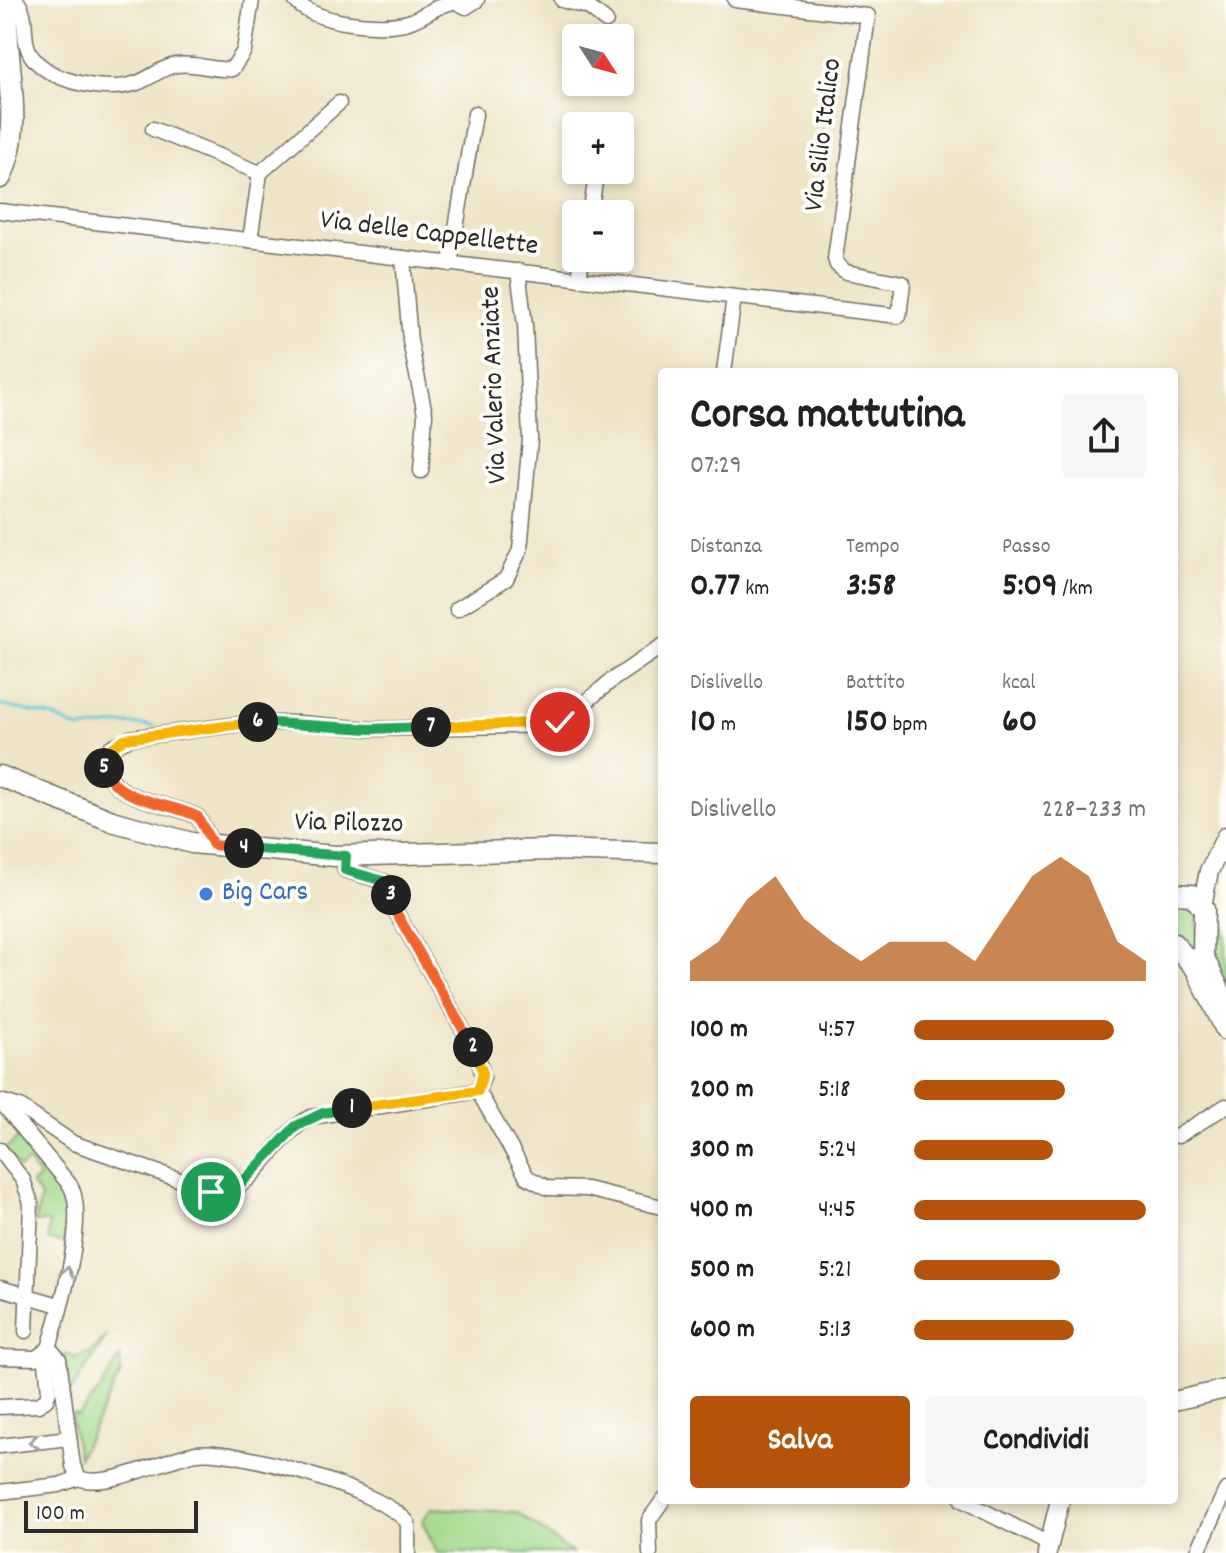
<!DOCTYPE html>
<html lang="it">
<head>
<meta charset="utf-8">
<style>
	body { margin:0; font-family:Dekko,sans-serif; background:#f6f6f6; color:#202124; height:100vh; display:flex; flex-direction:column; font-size:30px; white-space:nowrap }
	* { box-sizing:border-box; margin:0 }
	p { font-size:26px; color:#757577 }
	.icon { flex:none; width:44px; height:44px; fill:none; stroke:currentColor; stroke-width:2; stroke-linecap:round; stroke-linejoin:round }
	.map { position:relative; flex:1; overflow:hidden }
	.panel { position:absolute; left:658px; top:368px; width:520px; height:1136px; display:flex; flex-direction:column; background:#fff; border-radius:8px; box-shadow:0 4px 12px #0003 }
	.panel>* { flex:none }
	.needle { width:52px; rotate:126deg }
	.fabs { position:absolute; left:562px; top:24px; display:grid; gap:16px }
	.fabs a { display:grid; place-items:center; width:72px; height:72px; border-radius:8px; background:#fff; box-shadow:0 4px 12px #0003; font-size:40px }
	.scale { position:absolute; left:24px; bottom:20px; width:174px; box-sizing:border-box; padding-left:8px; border:4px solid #2b2b2b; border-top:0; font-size:22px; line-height:28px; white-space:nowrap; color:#2b2b2b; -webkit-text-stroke:6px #fdfcf7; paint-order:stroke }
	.pin { position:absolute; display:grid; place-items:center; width:68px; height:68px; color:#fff; margin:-34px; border:4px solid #fff; border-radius:50%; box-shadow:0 2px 8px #0007 }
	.km { position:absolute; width:40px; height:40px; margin:-20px; border-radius:50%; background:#222; color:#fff; font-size:22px; line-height:40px; text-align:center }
	.round { display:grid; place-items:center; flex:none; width:84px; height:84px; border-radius:8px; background:#f6f6f6 }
	.overview { display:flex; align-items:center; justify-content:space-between; height:136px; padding:0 32px }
	h1 { font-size:44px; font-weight:800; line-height:60px }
	.stats { display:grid; grid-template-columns:repeat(3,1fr); gap:12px; height:136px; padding:8px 32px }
	.stats div { display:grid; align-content:center }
	.stats b { font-size:34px; font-weight:800 }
	.stats small { font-size:22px; font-weight:400 }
	.stats p { font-size:22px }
	.chart { height:224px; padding:16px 32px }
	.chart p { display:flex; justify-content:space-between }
	.chart svg { width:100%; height:144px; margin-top:8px; fill:#b45309; opacity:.7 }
	.action { display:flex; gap:16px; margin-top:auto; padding:16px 32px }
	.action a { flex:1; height:92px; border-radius:8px; background:#b45309; color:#fff; font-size:32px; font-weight:800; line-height:92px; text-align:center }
	.action a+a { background:#f6f6f6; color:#202124 }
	ul { padding:0 32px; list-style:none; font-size:26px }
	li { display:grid; grid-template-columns:128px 96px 1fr; align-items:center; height:60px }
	li i { height:20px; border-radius:10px; background:#b45309 }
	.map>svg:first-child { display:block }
</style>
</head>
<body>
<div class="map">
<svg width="1226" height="1553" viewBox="0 0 1226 1553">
	<rect width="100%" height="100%" fill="#fdfcf7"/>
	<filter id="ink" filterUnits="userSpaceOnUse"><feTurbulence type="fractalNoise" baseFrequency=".0125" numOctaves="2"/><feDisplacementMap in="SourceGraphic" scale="16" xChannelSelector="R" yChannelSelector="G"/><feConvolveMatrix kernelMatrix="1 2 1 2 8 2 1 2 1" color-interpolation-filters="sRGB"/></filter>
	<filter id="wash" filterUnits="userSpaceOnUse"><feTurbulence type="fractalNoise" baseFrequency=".006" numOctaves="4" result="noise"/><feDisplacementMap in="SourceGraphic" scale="32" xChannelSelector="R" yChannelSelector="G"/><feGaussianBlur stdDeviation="1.8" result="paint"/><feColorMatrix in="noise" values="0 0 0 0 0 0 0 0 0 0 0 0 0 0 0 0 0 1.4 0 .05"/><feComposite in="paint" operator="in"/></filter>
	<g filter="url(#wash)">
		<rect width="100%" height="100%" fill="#eee4c6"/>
		<g fill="#a3da8b" stroke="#67825b" stroke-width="2">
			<path d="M 1182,897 L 1198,914 L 1196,953 L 1174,936 L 1174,900 Z"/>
			<path d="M 1211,925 L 1226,927 L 1226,988 L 1213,960 Z"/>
			<path d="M 24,1133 L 71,1191 L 70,1243 L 48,1240 L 49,1222 L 35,1222 L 41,1197 L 31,1184 L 39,1177 L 28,1162 L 19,1168 L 5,1149 Z"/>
			<path d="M 107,1336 L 69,1394 L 64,1356 L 68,1353 L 75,1358 L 90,1352 Z"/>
			<path d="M 120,1357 L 121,1373 L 78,1458 L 71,1416 L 74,1413 L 78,1416 L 100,1390 Z"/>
			<path d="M 432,1508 L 517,1512 L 572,1553 L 437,1553 L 422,1521 Z"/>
		</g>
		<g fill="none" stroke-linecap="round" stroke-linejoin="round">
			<path stroke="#5fc6dc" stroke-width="3" d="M 0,705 L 51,716 L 79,729 L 127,724 L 154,726"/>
		</g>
	</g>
	<g filter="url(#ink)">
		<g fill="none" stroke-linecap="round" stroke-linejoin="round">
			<g stroke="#6f6c61" stroke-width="17">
				<g id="minor">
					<path d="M 16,0 C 31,17 19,40 33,58 C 53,83 108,93 137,83 C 151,78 162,67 176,65 C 195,62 213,71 232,69 L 244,51 L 252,0"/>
					<path d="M 295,0 C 312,23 381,30 408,22 C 425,17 437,4 454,2"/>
					<path d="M 453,0 L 466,7 L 477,0"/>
					<path d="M 562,0 L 588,7 L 606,21"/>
					<path d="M 153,129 L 260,173"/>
					<path d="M 0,211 L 899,316 L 903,283 L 846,272 L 837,265 L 835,259 L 868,16 L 735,0"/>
					<path d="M 590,214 L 597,170"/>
					<path d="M 250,240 L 260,173 L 339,103"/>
					<path d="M 403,258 L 410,341 L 425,414 L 421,471"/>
					<path d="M 450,264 L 475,114"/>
					<path d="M 579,279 L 582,258"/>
					<path d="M 724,372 L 734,297"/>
					<path d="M 457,609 L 506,579 L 520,550 L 530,439 L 525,325 L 518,271"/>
					<path d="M 213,845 L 198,817 C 168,801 115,804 104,765 L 111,747 L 130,738 L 249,723 L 299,723 L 369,729 L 551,725 L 568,717 L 612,680 L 662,646"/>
					<path d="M 478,1091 L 527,1177 L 548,1188 L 587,1189 L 662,1207"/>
					<path d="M 0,1101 L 20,1107 L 73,1143 L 221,1194 C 255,1188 278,1133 311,1117 L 478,1091 L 483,1077 L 478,1056 L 396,912 L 385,882 L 345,870 L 346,856"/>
					<path d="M 1,1102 L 70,1185 C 89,1216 59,1314 49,1348"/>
					<path d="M 1178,1136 L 1226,1106"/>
					<path d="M 0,1150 L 23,1180 L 31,1203 L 26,1331"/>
					<path d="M 0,1288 L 59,1305"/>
					<path d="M 49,1348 L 59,1359 L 73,1466 L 79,1478"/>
					<path d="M 0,1357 L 36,1358 L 48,1349"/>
					<path d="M 0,1407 L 38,1405 L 46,1400 L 49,1391 L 45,1353"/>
					<path d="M 0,1446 L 69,1438"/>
					<path d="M 79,1478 C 106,1490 166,1458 197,1453 C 236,1448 384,1491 408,1523 L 408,1553"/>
					<path d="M 0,1492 L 59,1485 L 79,1478"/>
					<path d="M 962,1500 L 1049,1544"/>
					<path d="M 650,1553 L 649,1520 L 663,1500"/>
					<path d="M 1197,1553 L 1226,1490"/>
				</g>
			</g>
			<g stroke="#6f6c61" stroke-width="21">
				<g id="tertiary">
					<path d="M 1202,906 L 1209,871 L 1226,836"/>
					<path d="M 1174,1401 L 1226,1389"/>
					<path d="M 1047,1553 L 1060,1500"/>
				</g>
			</g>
			<g stroke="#6f6c61" stroke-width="23">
				<g id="secondary">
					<path d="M 0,776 L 112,821 L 192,843 L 335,856 L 548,850 L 662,853"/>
					<path d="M 1174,894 L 1192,895 L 1204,909 L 1203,956 L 1226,1004"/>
					<path d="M 1174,944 L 1196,969 L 1226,1030"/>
				</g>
			</g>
			<g stroke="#6f6c61" stroke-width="25">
				<path id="primary" d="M 0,177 C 27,119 0,59 8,0"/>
			</g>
			<use href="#minor" stroke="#fff" stroke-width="14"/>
			<use href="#tertiary" stroke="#fff" stroke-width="18"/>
			<use href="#secondary" stroke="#fff" stroke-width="20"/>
			<use href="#primary" stroke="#fff" stroke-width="22"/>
		</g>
		<defs><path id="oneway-chevron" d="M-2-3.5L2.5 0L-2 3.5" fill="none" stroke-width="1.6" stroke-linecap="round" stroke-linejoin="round" transform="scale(2)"/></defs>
		<g stroke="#a0a0a0">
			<use href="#oneway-chevron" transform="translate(67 1272) rotate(-77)"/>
			<use href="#oneway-chevron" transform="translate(34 1442) rotate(173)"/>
		</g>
	</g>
	<g fill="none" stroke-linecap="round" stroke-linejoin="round" filter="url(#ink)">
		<g stroke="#fff" stroke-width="16">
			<path id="split-1" d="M 211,1192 L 227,1193 L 238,1187 L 296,1126 L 323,1113 L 352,1108"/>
		</g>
		<g stroke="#fff" stroke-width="16">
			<path id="split-2" d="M 352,1108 L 478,1091 L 483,1073 L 473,1047"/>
		</g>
		<g stroke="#fff" stroke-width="16">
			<path id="split-3" d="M 391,895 L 396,912 L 473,1047"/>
		</g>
		<g stroke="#fff" stroke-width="16">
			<path id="split-4" d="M 244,848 L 346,856 L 345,870 L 383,881 L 391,895"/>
		</g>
		<g stroke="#fff" stroke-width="16">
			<path id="split-5" d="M 104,768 C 118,804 169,801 198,817 L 213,845 L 244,848"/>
		</g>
		<g stroke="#fff" stroke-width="16">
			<path id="split-6" d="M 104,768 L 107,752 L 124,739 L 258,722"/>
		</g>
		<g stroke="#fff" stroke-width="16">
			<path id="split-7" d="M 258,722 L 369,729 L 431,727"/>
		</g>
		<g stroke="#fff" stroke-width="16">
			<path id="split-8" d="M 431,727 L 560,722"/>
		</g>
		<use href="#split-1" stroke="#22a559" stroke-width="10"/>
		<use href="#split-2" stroke="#f5b400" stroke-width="10"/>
		<use href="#split-3" stroke="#f0652b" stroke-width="10"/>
		<use href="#split-4" stroke="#22a559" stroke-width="10"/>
		<use href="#split-5" stroke="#f0652b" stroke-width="10"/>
		<use href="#split-6" stroke="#f5b400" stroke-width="10"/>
		<use href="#split-7" stroke="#22a559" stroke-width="10"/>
		<use href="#split-8" stroke="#f5b400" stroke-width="10"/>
	</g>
	<circle fill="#3f7fe0" stroke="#fdfcf7" stroke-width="3" cx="206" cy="894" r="8"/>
	<g text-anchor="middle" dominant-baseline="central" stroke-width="8" stroke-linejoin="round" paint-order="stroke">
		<g font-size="28" fill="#2b2b2b" stroke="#fdfcf7">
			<text transform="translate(825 135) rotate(-83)">Via Silio Italico</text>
			<text transform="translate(429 235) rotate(7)">Via delle Cappellette</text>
			<text transform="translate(496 385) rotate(-92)">Via Valerio Anziate</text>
			<text transform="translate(349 825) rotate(1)">Via Pilozzo</text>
		</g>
		<g font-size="28" fill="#366cbe" stroke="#fdfcf7" text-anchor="start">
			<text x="222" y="894">Big Cars</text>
		</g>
	</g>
</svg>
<div class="fabs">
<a><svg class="needle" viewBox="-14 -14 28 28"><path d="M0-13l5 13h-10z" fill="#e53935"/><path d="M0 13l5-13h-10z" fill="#757577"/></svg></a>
<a>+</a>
<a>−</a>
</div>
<div class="scale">100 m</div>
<div class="pin" style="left:211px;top:1192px;background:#1e9e55"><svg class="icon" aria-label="arrive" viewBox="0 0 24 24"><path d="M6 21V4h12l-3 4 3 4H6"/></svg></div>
<div class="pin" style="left:560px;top:722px;background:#d93025"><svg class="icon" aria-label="check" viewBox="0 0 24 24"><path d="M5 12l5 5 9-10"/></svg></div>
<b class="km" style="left:352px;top:1108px">1</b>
<b class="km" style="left:473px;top:1047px">2</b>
<b class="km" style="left:391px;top:895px">3</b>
<b class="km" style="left:244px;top:848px">4</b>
<b class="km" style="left:104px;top:768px">5</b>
<b class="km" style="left:258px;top:722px">6</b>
<b class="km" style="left:431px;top:727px">7</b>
<section class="panel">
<div class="overview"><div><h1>Corsa mattutina</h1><p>07:29</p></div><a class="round"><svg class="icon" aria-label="share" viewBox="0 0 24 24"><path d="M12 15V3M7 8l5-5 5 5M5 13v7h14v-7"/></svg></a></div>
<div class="stats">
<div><p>Distanza</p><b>0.77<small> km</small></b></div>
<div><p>Tempo</p><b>3:58</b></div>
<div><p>Passo</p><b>5:09<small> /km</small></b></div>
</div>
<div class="stats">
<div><p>Dislivello</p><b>10<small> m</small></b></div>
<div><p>Battito</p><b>150<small> bpm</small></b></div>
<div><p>kcal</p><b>60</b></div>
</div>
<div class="chart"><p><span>Dislivello</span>228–233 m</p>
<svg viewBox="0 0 160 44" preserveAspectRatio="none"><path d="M0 44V38L10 32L20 19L30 12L40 25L50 32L60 38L70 32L80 32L90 32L100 38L110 25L120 12L130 6L140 12L150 32L160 38V44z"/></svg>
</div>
<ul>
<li><b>100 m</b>4:57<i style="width:86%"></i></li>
<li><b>200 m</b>5:18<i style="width:65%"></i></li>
<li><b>300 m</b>5:24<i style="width:60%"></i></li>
<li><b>400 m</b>4:45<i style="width:100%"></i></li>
<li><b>500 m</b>5:21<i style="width:63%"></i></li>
<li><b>600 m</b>5:13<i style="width:69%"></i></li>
</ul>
<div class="action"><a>Salva</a><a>Condividi</a></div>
</section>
</div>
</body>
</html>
